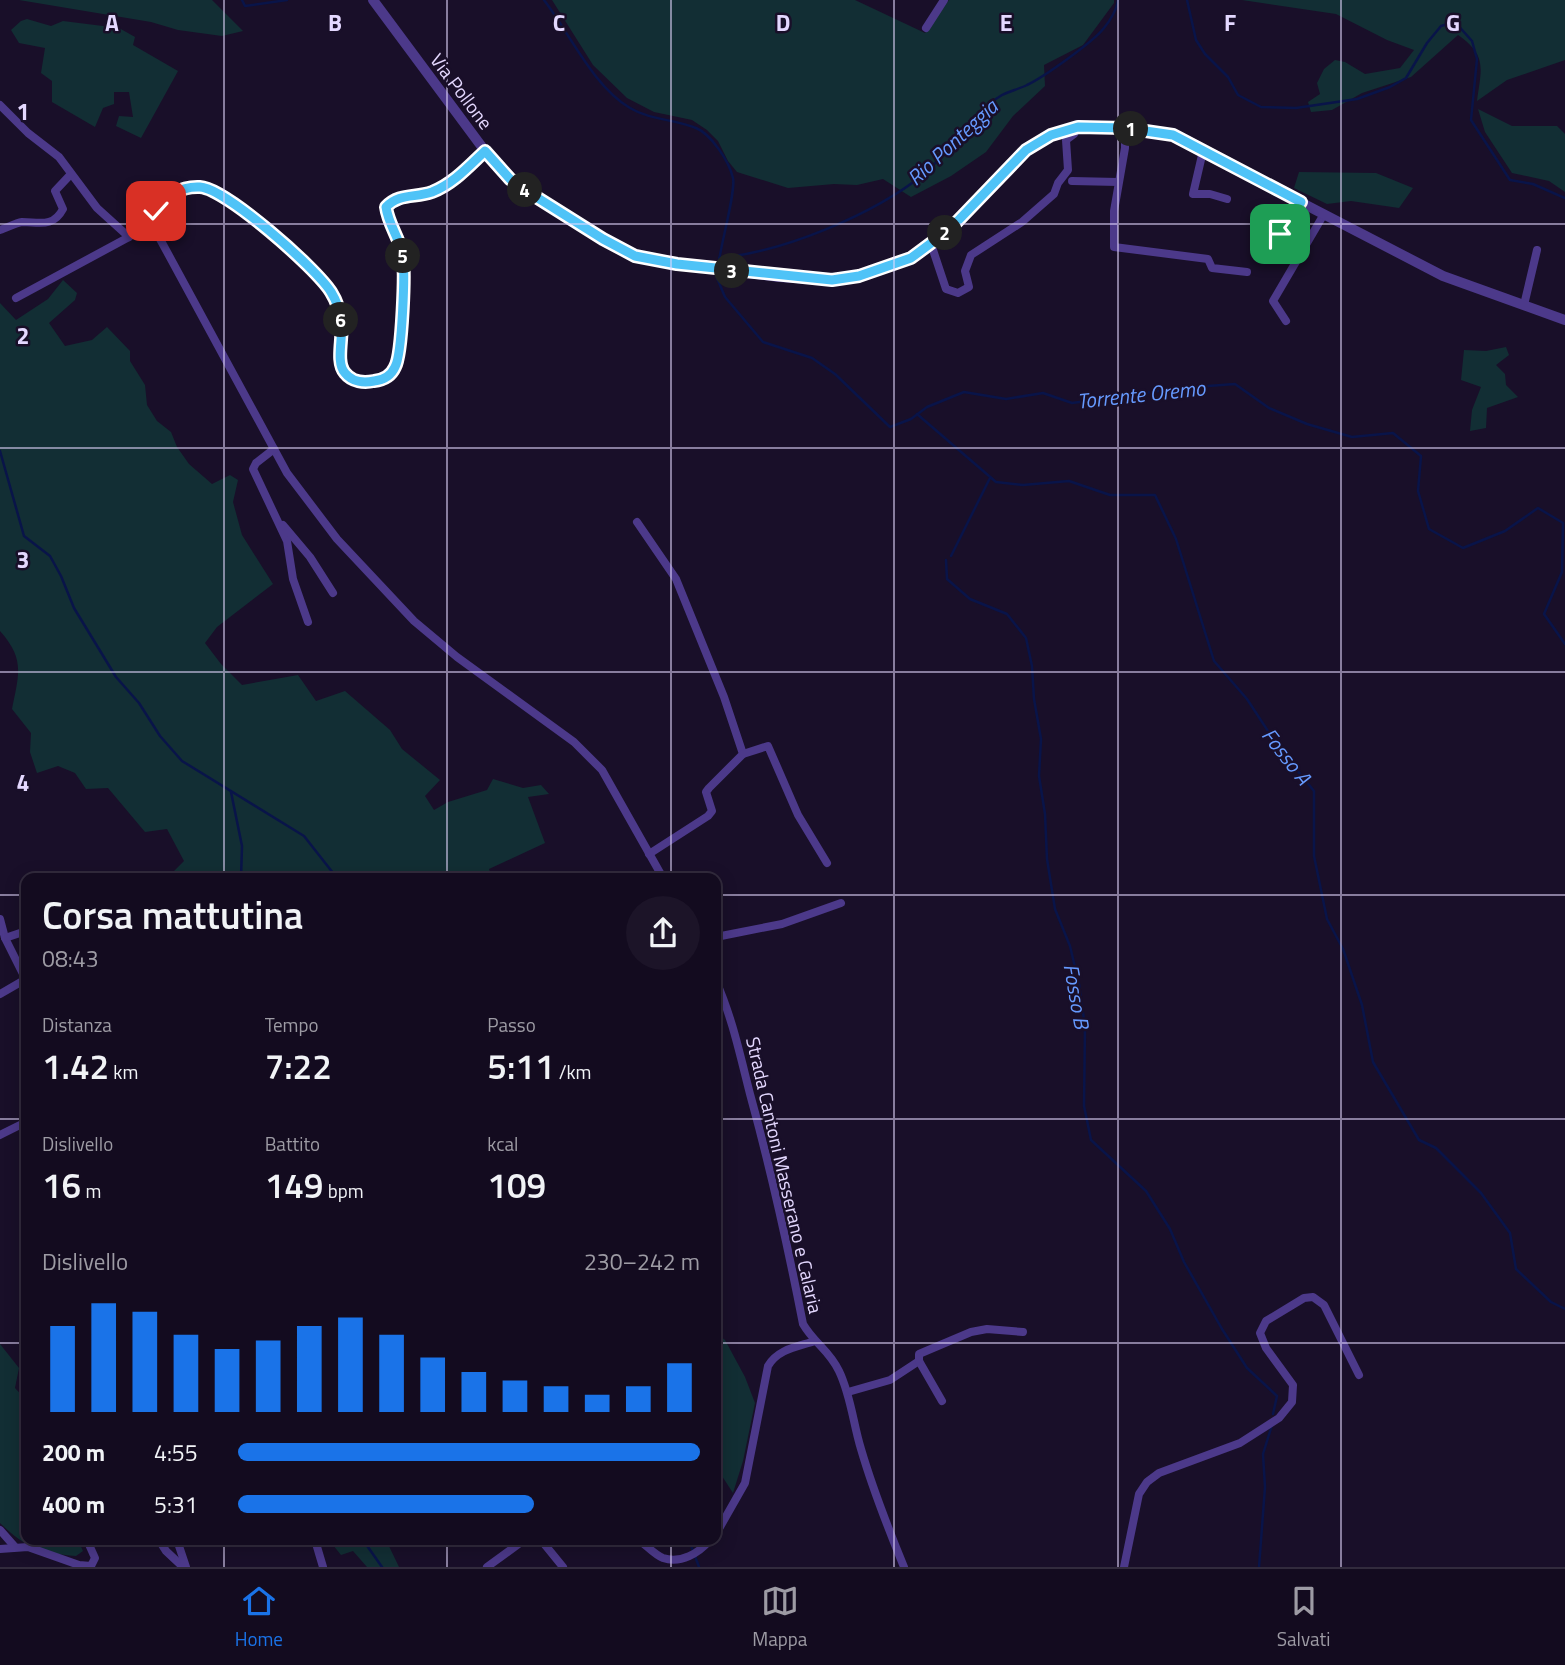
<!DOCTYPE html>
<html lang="it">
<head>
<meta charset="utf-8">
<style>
	body { margin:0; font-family:"Titillium Web",sans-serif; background:#1c1428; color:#f1f3f6; height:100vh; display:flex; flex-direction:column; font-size:26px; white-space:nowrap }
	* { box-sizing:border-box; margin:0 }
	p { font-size:23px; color:#9d9ba4 }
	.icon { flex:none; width:38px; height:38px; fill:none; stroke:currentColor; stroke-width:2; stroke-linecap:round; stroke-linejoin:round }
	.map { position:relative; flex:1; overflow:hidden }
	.details { position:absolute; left:21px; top:873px; width:700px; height:672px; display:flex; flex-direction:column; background:#130b1f; border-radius:14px; box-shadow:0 4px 18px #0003,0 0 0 2px #322b3d }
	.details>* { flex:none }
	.pin { position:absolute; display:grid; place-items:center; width:60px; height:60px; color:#fff; margin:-30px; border-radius:14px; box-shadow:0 4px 10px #0006 }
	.km { position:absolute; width:35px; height:35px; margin:-18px; border-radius:50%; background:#222; color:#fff; font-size:19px; line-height:35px; text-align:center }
	.round { display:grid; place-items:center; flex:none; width:74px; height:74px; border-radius:37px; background:#1c1428 }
	.head { display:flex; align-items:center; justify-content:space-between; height:119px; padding:0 21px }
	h1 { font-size:38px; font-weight:600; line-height:52px }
	.figures { display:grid; grid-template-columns:repeat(3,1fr); gap:10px; height:119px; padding:7px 21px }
	.figures div { display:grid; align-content:center }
	.figures b { font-size:35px; font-weight:600 }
	.figures small { font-size:19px; font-weight:400 }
	.figures p { font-size:19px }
	.chart { height:196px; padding:14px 21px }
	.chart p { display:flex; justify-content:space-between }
	.chart svg { width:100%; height:126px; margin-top:7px; stroke:#1a73e8; stroke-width:6 }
	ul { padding:0 21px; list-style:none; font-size:23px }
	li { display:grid; grid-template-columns:112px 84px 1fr; align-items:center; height:52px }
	li i { height:18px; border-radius:9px; background:#1a73e8 }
	.dock { display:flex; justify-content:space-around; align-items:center; height:98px; border-top:2px solid #322b3d; background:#130b1f; font-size:19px; color:#9d9ba4 }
	.dock a { display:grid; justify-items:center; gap:4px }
	.dock .current { color:#1a73e8 }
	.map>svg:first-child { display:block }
</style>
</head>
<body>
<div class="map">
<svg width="1565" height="1567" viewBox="0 0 1565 1567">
	<rect width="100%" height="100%" fill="#190f29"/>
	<g fill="#122e34">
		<path d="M 19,0 L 212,0 L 243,31 L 222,36 L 178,30 L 151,22 Z"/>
		<path d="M 552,0 L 855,0 L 925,33 L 949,0 L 1114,0 L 1114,3 L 1083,45 L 1044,65 L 1045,86 L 1013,116 L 986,152 L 951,176 L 911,197 L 883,179 L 857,185 L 834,184 L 788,188 L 737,172 L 728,161 L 718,141 L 707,130 L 692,120 L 654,112 L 627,98 L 593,65 Z"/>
		<path d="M 1242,0 L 1565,0 L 1565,60 L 1507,80 L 1477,101 C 1481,69 1488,56 1458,35 L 1411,77 L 1362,93 L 1332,110 L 1311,112 L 1308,102 L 1320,94 L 1317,83 L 1324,69 L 1335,60 L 1345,62 L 1365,74 L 1400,68 L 1414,50 L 1387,40 L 1336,14 Z"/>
		<path d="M 27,19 L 51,26 L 63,21 L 119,28 L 135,37 L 133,45 L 178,71 L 141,138 L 116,126 L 119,116 L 133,117 L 129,92 L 114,92 L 114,104 L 103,108 L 95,127 L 52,102 L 52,81 L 41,73 L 45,48 L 19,43 L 11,30 L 21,21 Z"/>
		<path d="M 1478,109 L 1512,126 L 1557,126 L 1565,134 L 1565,192 L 1549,181 L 1512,173 L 1485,132 Z"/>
		<path d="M 1299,172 L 1376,173 L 1413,188 L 1399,208 L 1351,201 L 1327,204 L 1294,188 Z"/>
		<path d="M 63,280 L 77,293 L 75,300 L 49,323 L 65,346 L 92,340 L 107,327 L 130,351 L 130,361 L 145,385 L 147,405 L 157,421 L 171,432 L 177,447 L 189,464 L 212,484 L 230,475 L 238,480 L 233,502 L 242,535 L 273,584 L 217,627 L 205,643 L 221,664 L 242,685 L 298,675 L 316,701 L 345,691 L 390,730 L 402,749 L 440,780 L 425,796 L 434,810 L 448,802 L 487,790 L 493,779 L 523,788 L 541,785 L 549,794 L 528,797 L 545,843 L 489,869 L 492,878 L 173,878 L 171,874 L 184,861 L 167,829 L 145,832 L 108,788 L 86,789 L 75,773 L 58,766 L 37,773 L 30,752 L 31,733 L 12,709 C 19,674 25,659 0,631 L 0,303 L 16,320 L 48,299 Z"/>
		<path d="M 1506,347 L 1509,355 L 1496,365 L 1505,374 L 1506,385 L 1518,397 L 1487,408 L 1486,428 L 1470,431 L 1472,410 L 1481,387 L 1461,380 L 1464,350 L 1486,351 Z"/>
		<path d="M 716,1333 L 725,1340 L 745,1377 L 755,1403 L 743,1461 L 733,1493 L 720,1473 L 716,1461 Z"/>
		<path d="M 0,1344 L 19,1368 L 15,1388 L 26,1400 L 26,1540 L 78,1540 L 83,1551 L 76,1556 C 40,1553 26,1548 0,1523 Z"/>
		<path d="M 329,1540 L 386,1540 L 399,1567 L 367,1567 L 353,1551 L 341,1555 Z"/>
	</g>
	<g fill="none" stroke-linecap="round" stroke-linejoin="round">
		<g stroke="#091449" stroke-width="2.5">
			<path d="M 242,0 L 245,6 L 287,0"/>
			<path d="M 544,0 C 570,34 593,86 630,108 C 650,120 674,119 696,128 C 711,134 729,161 733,178 C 736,192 720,247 718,267"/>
			<path d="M 1187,0 L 1196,40 L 1205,54 L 1228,77 L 1238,95 L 1261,107 L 1296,108 L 1357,99 L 1390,87 L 1406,78 L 1427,43 L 1441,26 L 1455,22 L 1472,41 L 1477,59 L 1471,120 L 1510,180 L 1533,184 L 1565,198"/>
			<path d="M 719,258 C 783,252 873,215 924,174 C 950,152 973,112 1002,95 C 1010,91 1019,89 1027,85 C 1044,77 1093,42 1104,28 C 1110,21 1117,9 1118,0"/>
			<path d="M 717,273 L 717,278 L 725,297 L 763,342 L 812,358 L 835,374 L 890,427 L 911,419 L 927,407 L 964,392 L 1006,399 L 1043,393 L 1072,403 L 1181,388 L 1235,384 L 1269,408 L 1307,424 L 1352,437 L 1393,433 L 1421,456 L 1418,491 L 1429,529 L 1463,548 L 1505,531 L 1538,508 L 1563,523 L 1562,572 L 1544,614 L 1565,644"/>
			<path d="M 917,414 L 996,482 L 1023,485 L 1069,481 L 1110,495 L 1155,495 L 1176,539 L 1214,661 L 1247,699 L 1279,748 L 1314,791 L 1314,856 L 1327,919 L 1343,949 L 1362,1005 L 1373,1062 L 1419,1140 L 1436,1148 L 1481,1193 L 1510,1233 L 1516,1269 L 1551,1302 L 1565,1309"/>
			<path d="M 0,451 L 24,536 L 50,556 L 61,576 L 74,608 L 116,677 L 139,703 L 160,736 L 182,761 L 304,836 L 337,878"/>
			<path d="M 951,556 L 990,478"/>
			<path d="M 946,560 L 947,579 L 970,599 L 1007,614 L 1026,638 L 1032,666 L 1034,699 L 1041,739 L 1039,776 L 1045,814 L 1047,859 L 1055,909 L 1070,946 L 1079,984 L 1085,1027 L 1084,1106 L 1091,1140 L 1146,1191 L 1170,1229 L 1184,1262 L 1222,1329 L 1247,1368 L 1277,1396 L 1273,1414"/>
			<path d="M 231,792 L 242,846 L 241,878"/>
			<path d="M 363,1540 L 382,1567"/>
			<path d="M 689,1540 L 699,1567"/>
			<path d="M 1259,1567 L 1265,1487 L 1263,1454 L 1272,1425"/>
		</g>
		<g stroke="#4c398a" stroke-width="8">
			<path d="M 926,28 L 944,0"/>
			<path d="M 0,105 L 28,133 L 59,157 L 97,208 L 129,237"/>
			<path d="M 1125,128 L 1125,148 L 1114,211 L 1114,247 L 1208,259 L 1212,268 L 1247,272"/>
			<path d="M 485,151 C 469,166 453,184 432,192 C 415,198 399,193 386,207 C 388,224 399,237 403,254 C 410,287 401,331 397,365 C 387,381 364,390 347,375 C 335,365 344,338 342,324 C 340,314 336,302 331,293 C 319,270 225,189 200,187 C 180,185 166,196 156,211 L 160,239 L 287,473 L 337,539 L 414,621 L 457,657 L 574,742 L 602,770 L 663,878"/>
			<path d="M 1203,151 L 1193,194 L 1210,194 L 1227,199"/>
			<path d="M 1072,181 L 1118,182"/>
			<path d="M 0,230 C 7,228 15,223 22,222 C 39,222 53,228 63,209 L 55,191 L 71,174"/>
			<path d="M 1259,239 C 1287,237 1288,224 1301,202"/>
			<path d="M 931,244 L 946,289 L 958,293 L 969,287 L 965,271 L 971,255 L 1022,222 L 1054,194 L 1058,183 L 1068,170 L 1066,140 L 1074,134 L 1078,127"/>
			<path d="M 16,298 L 129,237 L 156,211"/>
			<path d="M 1524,305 L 1537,250"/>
			<path d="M 1286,321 L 1273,301 L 1324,214"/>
			<path d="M 274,449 L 256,463 L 253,469 L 287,541 L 293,579 L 308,622"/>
			<path d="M 637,522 L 676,579 L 724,697 L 743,754 L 709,788 L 706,792 L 712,811 L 708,816 L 649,854"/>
			<path d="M 283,525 L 310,557 L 333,593"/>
			<path d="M 743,754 L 768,746 L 798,815 L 827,863"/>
			<path d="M 0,919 L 5,938 L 26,980"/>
			<path d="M 716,937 L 782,924 L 841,903"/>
			<path d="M 5,938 L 26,931"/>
			<path d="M 716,981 C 732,1017 740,1055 750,1094 C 771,1170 788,1247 803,1324 C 814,1343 829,1350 839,1371 C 851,1396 853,1423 861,1449 C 873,1490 888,1528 904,1567"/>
			<path d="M 0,994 L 26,979"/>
			<path d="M 0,1135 L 26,1122"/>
			<path d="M 848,1392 L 890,1380 L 919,1361"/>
			<path d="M 942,1401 L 919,1361 L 919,1354 L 971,1332 L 987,1329 L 1023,1332"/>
			<path d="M 0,1530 L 15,1547"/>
			<path d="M 716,1534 L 745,1483 L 768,1366 C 778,1349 797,1347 815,1341"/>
			<path d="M 159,1540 L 166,1551 L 183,1567"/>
			<path d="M 177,1540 L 186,1567"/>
			<path d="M 315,1540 L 323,1567"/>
			<path d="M 541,1540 L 563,1567"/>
			<path d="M 639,1540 C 646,1545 655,1555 663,1558 C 681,1564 699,1553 710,1540"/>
			<path d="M 0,1549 L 28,1547 L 79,1565 L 91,1566 L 95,1558 L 87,1540"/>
			<path d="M 487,1567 L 524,1540"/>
			<path d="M 1124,1567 L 1139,1494 L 1147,1482 L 1159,1473 L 1240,1443 L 1279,1418 L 1292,1402 L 1293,1385 L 1266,1348 L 1260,1333 L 1266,1321 L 1304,1298 L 1313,1297 L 1324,1305 L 1359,1375"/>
		</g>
		<path stroke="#4c398a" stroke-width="10" d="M 373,0 L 485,151 L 510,179 L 570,220 L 618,248 L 655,261 L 779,277 L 832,280 L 859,276 L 899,263 L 931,244 L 950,229 L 1026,150 L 1051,135 L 1078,127 L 1093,127 L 1150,130 L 1173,136 L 1443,276 L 1565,320"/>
	</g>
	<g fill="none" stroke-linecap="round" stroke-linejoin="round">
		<g stroke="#fff" stroke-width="14">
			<path id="route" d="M 156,211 C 166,196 180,186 200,187 C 225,188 316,268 331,292 C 336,300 340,312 341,321 C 344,336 335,362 345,373 C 352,382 364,383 374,381 C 384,380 391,376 395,367 C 402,355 406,267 402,252 C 398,236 388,223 386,207 C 399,193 415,198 432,192 C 453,184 469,166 485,151 L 510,179 L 525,190 L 603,239 L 635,256 L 677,264 L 832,280 L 859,276 L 911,258 L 950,229 L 1026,150 L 1051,135 L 1078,127 L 1125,128 L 1173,135 L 1301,202 L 1280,234"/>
		</g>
		<use href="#route" stroke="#4fc3f7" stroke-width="9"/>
	</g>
	<path fill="none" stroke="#e4d8ff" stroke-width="2" stroke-opacity="0.55" d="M 224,0 L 224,878M 447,0 L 447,878M 671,0 L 671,878M 894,0 L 894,1567M 1118,0 L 1118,1567M 1341,0 L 1341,1567M 0,224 L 1565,224M 0,448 L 1565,448M 0,672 L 1565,672M 0,895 L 26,895M 716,895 L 1565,895M 0,1119 L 26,1119M 716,1119 L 1565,1119M 0,1343 L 26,1343M 716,1343 L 1565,1343M 224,1540 L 224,1567M 447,1540 L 447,1567M 671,1540 L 671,1567"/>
	<g text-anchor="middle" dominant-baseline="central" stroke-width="5" stroke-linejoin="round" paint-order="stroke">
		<g font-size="19" fill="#e4d8ff" stroke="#190f29">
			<text transform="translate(462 91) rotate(53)">Via Pollone</text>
			<text transform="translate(785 1175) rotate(77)">Strada Cantoni Masserano e Calaria</text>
		</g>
		<g font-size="21" font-style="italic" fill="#669aff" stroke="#190f29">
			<text transform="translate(952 142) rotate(-43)">Rio Ponteggia</text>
			<text transform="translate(1141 394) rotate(-6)">Torrente Oremo</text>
			<text transform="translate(1287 756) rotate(52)">Fosso A</text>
			<text transform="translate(1077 996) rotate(80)">Fosso B</text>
		</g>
	</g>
	<g font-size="23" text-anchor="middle" font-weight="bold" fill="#e4d8ff" stroke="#190f29" stroke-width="5" stroke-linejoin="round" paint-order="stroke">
		<text x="112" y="31">A</text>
		<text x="335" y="31">B</text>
		<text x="559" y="31">C</text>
		<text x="783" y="31">D</text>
		<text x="1006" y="31">E</text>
		<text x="1230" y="31">F</text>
		<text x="1453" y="31">G</text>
		<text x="23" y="120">1</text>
		<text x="23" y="344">2</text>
		<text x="23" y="568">3</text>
		<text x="23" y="791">4</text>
	</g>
</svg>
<div class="pin" style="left:1280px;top:234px;background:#1e9e55"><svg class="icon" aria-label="arrive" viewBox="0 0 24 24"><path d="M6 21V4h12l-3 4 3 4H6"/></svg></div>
<div class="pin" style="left:156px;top:211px;background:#d93025"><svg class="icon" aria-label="check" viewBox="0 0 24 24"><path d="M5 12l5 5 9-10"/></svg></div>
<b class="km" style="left:1131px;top:129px">1</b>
<b class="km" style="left:945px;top:233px">2</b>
<b class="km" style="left:732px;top:271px">3</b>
<b class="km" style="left:525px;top:190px">4</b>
<b class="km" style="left:403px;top:256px">5</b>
<b class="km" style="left:341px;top:320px">6</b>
<section class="details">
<div class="head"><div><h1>Corsa mattutina</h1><p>08:43</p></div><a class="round"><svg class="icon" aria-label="share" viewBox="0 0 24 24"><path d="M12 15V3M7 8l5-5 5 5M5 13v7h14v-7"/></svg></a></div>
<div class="figures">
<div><p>Distanza</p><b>1.42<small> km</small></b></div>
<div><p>Tempo</p><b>7:22</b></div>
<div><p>Passo</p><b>5:11<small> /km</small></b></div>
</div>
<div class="figures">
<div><p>Dislivello</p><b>16<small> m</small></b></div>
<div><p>Battito</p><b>149<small> bpm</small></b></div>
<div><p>kcal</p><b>109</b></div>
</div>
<div class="chart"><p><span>Dislivello</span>230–242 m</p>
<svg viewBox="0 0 160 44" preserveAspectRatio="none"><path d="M5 44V14M15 44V6M25 44V9M35 44V17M45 44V22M55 44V19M65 44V14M75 44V11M85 44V17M95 44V25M105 44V30M115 44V33M125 44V35M135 44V38M145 44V35M155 44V27"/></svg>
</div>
<ul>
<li><b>200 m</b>4:55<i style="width:100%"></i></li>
<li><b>400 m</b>5:31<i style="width:64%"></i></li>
</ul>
</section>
</div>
<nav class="dock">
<a class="current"><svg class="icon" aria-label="home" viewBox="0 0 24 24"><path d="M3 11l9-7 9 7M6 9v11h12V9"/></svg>Home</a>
<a><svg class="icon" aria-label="map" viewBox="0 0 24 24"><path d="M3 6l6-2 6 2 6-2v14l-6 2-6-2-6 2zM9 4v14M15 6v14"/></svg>Mappa</a>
<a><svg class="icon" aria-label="saved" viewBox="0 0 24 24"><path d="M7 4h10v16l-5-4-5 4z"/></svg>Salvati</a>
</nav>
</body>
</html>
